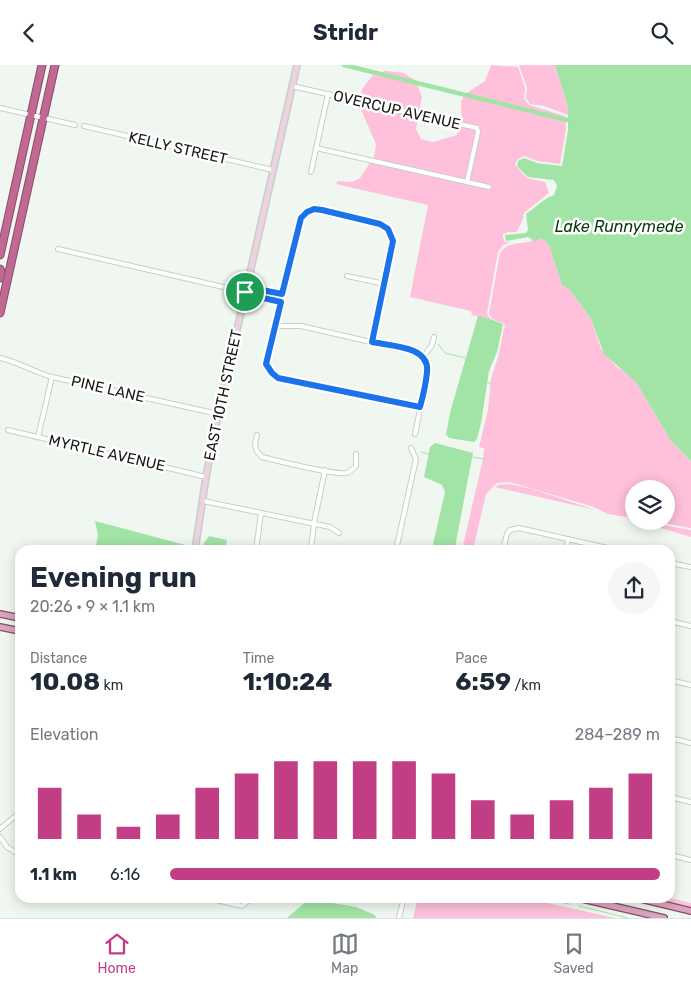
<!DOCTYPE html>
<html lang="en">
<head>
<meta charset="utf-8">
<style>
	body { margin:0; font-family:Rubik,sans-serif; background:#f6f6f7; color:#1f2937; height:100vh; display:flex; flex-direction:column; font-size:19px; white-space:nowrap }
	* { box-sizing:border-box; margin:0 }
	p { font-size:16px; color:#747a83 }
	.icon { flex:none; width:28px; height:28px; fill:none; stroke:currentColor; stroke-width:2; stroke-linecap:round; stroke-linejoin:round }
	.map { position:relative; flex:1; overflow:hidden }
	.drawer { position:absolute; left:15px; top:480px; width:660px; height:358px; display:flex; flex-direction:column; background:#fff; border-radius:15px; box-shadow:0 2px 12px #0003 }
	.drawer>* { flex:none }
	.fabs { position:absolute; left:625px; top:415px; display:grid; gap:10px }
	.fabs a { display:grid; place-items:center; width:50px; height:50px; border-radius:50%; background:#fff; box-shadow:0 2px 12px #0003; font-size:25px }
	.pin { position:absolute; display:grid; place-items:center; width:42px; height:42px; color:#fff; margin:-21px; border:2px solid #fff; border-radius:50%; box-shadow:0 1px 5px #0007 }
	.round { display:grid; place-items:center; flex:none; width:52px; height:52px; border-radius:26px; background:#f6f6f7 }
	.headline { display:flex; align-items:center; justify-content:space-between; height:85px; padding:0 15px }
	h1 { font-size:28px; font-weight:700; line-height:38px }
	.stats { display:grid; grid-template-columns:repeat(3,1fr); gap:8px; height:85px; padding:5px 15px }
	.stats div { display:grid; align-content:center }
	.stats b { font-size:25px; font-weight:700 }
	.stats small { font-size:14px; font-weight:400 }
	.stats p { font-size:14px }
	.chart { height:140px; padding:10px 15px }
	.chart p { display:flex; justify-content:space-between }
	.chart svg { width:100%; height:90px; margin-top:5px; stroke:#c23e84; stroke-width:6 }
	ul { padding:0 15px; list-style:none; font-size:16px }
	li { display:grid; grid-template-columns:80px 60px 1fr; align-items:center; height:38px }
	li i { height:12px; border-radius:6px; background:#c23e84 }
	header { display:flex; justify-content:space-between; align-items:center; height:65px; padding:0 15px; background:#fff; font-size:22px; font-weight:700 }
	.tabs { display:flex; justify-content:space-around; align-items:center; height:70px; border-top:1px solid #e0e1e3; background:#fff; font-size:14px; color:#747a83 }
	.tabs a { display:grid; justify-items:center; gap:2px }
	.tabs .current { color:#c23e84 }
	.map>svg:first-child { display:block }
</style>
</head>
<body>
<header><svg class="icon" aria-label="back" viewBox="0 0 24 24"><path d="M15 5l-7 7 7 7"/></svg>Stridr<svg class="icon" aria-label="search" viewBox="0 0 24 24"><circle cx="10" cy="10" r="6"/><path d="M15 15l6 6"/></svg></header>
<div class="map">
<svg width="691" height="853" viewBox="0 0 691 853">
	<rect width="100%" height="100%" fill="#f0f7f0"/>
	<g fill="#fec0da">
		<path d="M 491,0 L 518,2 L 525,23 L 524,33 L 529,40 L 565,51 L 566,65 L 560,99 L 537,96 L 524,91 L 517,95 L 515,100 L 527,113 L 545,117 L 549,128 L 524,148 C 524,155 519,160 517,167 L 508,167 L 503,169 L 503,173 L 505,177 L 510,177 L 502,181 L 498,187 L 487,248 L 490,254 L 472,250 L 471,246 L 410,232 L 428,140 L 336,119 L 338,116 L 352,117 L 360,113 L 374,92 L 376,79 L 359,40 L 362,24 L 373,10 L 385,6 L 404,8 L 416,16 L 422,32 L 416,64 L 421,74 L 433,77 L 457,70 L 462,57 L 461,37 L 465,29 L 485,16 Z"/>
		<path d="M 519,0 L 555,0 L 568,42 L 568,50 L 544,41 L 530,39 L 526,33 L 527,23 Z"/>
		<path d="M 540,172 L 549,180 L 562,220 L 570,225 L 591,254 L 601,284 L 617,302 L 630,310 L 636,317 L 671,376 L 691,396 L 691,463 L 652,456 L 666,456 L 666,424 L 634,424 L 634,453 L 608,449 L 591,441 L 509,417 L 497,418 L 486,429 L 473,485 L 462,485 L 483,394 L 484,383 L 479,382 L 488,345 L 491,314 L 498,292 L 505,259 L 492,254 L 489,249 L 500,188 C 509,173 528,182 540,172 Z"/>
		<path d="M 509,419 L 532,424 L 596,445 L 495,422 L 498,420 Z"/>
		<path d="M 638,456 L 691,465 L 691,472 L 645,458 Z"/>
		<path d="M 418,833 L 525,833 L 615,853 L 413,853 Z"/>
		<path d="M 651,833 L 670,833 L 691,838 L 691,844 L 650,834 Z"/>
	</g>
	<g fill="#a2e4a5">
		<path d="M 555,0 L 691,0 L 691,396 L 671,376 L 636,317 L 604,289 L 591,254 L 570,225 L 562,220 L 549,180 L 541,173 L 535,177 L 528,172 L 506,176 L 505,170 L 526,168 L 528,165 L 526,149 C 535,143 544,133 554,130 L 557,121 L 554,115 L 528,112 L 517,101 L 518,96 L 524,93 L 537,98 L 562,101 L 568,65 L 568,42 Z"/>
		<path d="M 478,251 L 490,254 L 503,259 L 497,287 L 489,306 L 481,358 L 477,374 L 474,377 L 449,373 L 446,369 L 451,344 Z"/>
		<path d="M 435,378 L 473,388 L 455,482 L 452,485 L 435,484 L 433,479 L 445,427 L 442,420 L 424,412 L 430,382 Z"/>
		<path d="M 95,456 L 193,482 L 193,485 L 95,485 L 98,470 Z"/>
		<path d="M 209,471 L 227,475 L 225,485 L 203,485 L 204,478 Z"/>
		<path d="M 310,833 L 322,833 L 327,837 L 356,842 L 375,850 L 376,853 L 287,853 Z"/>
	</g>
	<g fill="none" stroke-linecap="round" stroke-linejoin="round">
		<g stroke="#a2e4a5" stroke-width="1">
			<path d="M 438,279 L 445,288 L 465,293"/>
			<path d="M 487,317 L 492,319"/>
			<path d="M 421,387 L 428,389"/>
			<path d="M 473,392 L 483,394"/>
			<path d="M 544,833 L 569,839"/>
			<path d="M 579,841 L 628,853"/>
		</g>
		<path stroke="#a2e4a5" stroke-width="4.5" d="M 344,0 L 567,55"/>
		<g stroke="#c8cfc8" stroke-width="6">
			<g id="street">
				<path d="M 292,21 L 477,63 L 478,67 L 467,117"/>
				<path d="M 0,43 L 75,60"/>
				<path d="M 84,61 L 273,105"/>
				<path d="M 316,83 L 489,122"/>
				<path d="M 311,107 L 328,29"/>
				<path d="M 58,184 L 245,227 L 254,231 L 281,237"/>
				<path d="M 347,211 L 385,219"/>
				<path d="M 245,227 L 257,224 L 282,229"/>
				<path d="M 275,261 L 301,261 L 419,288 C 426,293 427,298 428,306 L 415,369"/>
				<path d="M 373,277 L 393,176 L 388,164 L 380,159 L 322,145 C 310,144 303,149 298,161 L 266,299 L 272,308 L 278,313 L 420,342"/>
				<path d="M 424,291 L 432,280 L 434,272"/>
				<path d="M 0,293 C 18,297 34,307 52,312 L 218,349"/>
				<path d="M 8,365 L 206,412"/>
				<path d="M 257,370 C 254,381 254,384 262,392 C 278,396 333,410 346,408 C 350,407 353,404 356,401 L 356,389"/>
				<path d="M 38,372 L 52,312"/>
				<path d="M 203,436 L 330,462 L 339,468"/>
				<path d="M 256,485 L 261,448"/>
				<path d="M 311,485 L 314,458 L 325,405"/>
				<path d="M 396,485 L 416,394 L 411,383"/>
				<path d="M 503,485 L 507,469 L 510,465 L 519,463 L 616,485"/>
				<path d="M 566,485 L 568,474"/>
				<path d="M 670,498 L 691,502"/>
				<path d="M 670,556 L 691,561"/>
				<path d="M 670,615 L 691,620"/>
				<path d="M 670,673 L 691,678"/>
				<path d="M 670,732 L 691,737"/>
				<path d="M 0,764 L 20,747"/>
				<path d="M 0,772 L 7,782 L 20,790"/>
				<path d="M 670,790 L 691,795"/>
				<path d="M 203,832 L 242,841 L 253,832"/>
				<path d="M 399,853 L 404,832"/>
			</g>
		</g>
		<g stroke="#c8cfc8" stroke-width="8">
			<path id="secondary" d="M 195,485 L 206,412 L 218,349 L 297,0"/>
		</g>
		<g stroke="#864d68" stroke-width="8">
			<g id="primary">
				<path d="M 0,549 L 20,553"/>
				<path d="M 0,562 L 20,566"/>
				<path d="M 574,832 L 664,853"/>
				<path d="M 633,832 L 691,846"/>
			</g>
		</g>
		<g stroke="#864d68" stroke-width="9">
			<g id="highway">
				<path d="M 0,190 L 42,0"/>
				<path d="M 0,204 L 1,207 L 0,213"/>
				<path d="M 0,248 L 55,0"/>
			</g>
		</g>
		<use href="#street" stroke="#fff" stroke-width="4"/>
		<use href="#secondary" stroke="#edd2df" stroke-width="5"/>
		<use href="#primary" stroke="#daa5be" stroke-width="5.5"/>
		<use href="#highway" stroke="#c26993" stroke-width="7"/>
	</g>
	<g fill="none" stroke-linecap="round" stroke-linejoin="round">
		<g stroke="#fff" stroke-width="10">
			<path id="route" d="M 314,144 L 322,145 L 380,159 L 388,164 L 393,176 L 372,277 C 391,281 430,281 427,307 C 426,319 423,331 420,342 L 278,313 L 272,308 L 266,299 L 281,237 L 254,231 L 245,227 L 257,224 L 282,229 L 301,153 L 307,147 Z"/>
		</g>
		<use href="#route" stroke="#1a73e8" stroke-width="6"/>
	</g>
	<g text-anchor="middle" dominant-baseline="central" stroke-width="5" stroke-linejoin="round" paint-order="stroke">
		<g font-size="15" fill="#171917" stroke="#fff">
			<text transform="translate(397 45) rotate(13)">OVERCUP AVENUE</text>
			<text transform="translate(178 83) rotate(13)">KELLY STREET</text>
			<text transform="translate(108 324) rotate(13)">PINE LANE</text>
			<text transform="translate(223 330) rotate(-78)">EAST 10TH STREET</text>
			<text transform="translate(107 388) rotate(13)">MYRTLE AVENUE</text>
		</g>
		<g font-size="16" font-style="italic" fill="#08380f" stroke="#fff">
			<text x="619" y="161">Lake Runnymede</text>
		</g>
	</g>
</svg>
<div class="fabs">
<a><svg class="icon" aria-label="layers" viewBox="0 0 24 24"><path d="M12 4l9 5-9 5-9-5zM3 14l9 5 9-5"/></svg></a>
</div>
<div class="pin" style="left:245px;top:227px;background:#1e9e55"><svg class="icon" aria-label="arrive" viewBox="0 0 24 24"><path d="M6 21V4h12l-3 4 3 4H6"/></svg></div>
<section class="drawer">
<div class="headline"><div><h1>Evening run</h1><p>20:26 · 9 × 1.1 km</p></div><a class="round"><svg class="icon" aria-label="share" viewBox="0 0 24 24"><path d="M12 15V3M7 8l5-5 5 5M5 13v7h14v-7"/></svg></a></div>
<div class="stats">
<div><p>Distance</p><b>10.08<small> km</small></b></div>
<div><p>Time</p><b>1:10:24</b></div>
<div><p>Pace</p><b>6:59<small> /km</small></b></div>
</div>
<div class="chart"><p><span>Elevation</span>284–289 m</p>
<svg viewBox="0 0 160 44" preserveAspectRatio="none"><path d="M5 44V19M15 44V32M25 44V38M35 44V32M45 44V19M55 44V12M65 44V6M75 44V6M85 44V6M95 44V6M105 44V12M115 44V25M125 44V32M135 44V25M145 44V19M155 44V12"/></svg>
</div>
<ul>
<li><b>1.1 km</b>6:16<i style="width:100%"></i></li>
</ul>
</section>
</div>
<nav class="tabs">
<a class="current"><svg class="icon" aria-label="home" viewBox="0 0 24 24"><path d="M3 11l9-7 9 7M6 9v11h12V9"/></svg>Home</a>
<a><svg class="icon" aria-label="map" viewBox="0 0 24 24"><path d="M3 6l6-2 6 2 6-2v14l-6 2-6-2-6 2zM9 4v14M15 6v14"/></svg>Map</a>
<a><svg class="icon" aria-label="saved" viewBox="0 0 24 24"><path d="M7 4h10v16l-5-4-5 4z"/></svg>Saved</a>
</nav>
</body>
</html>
